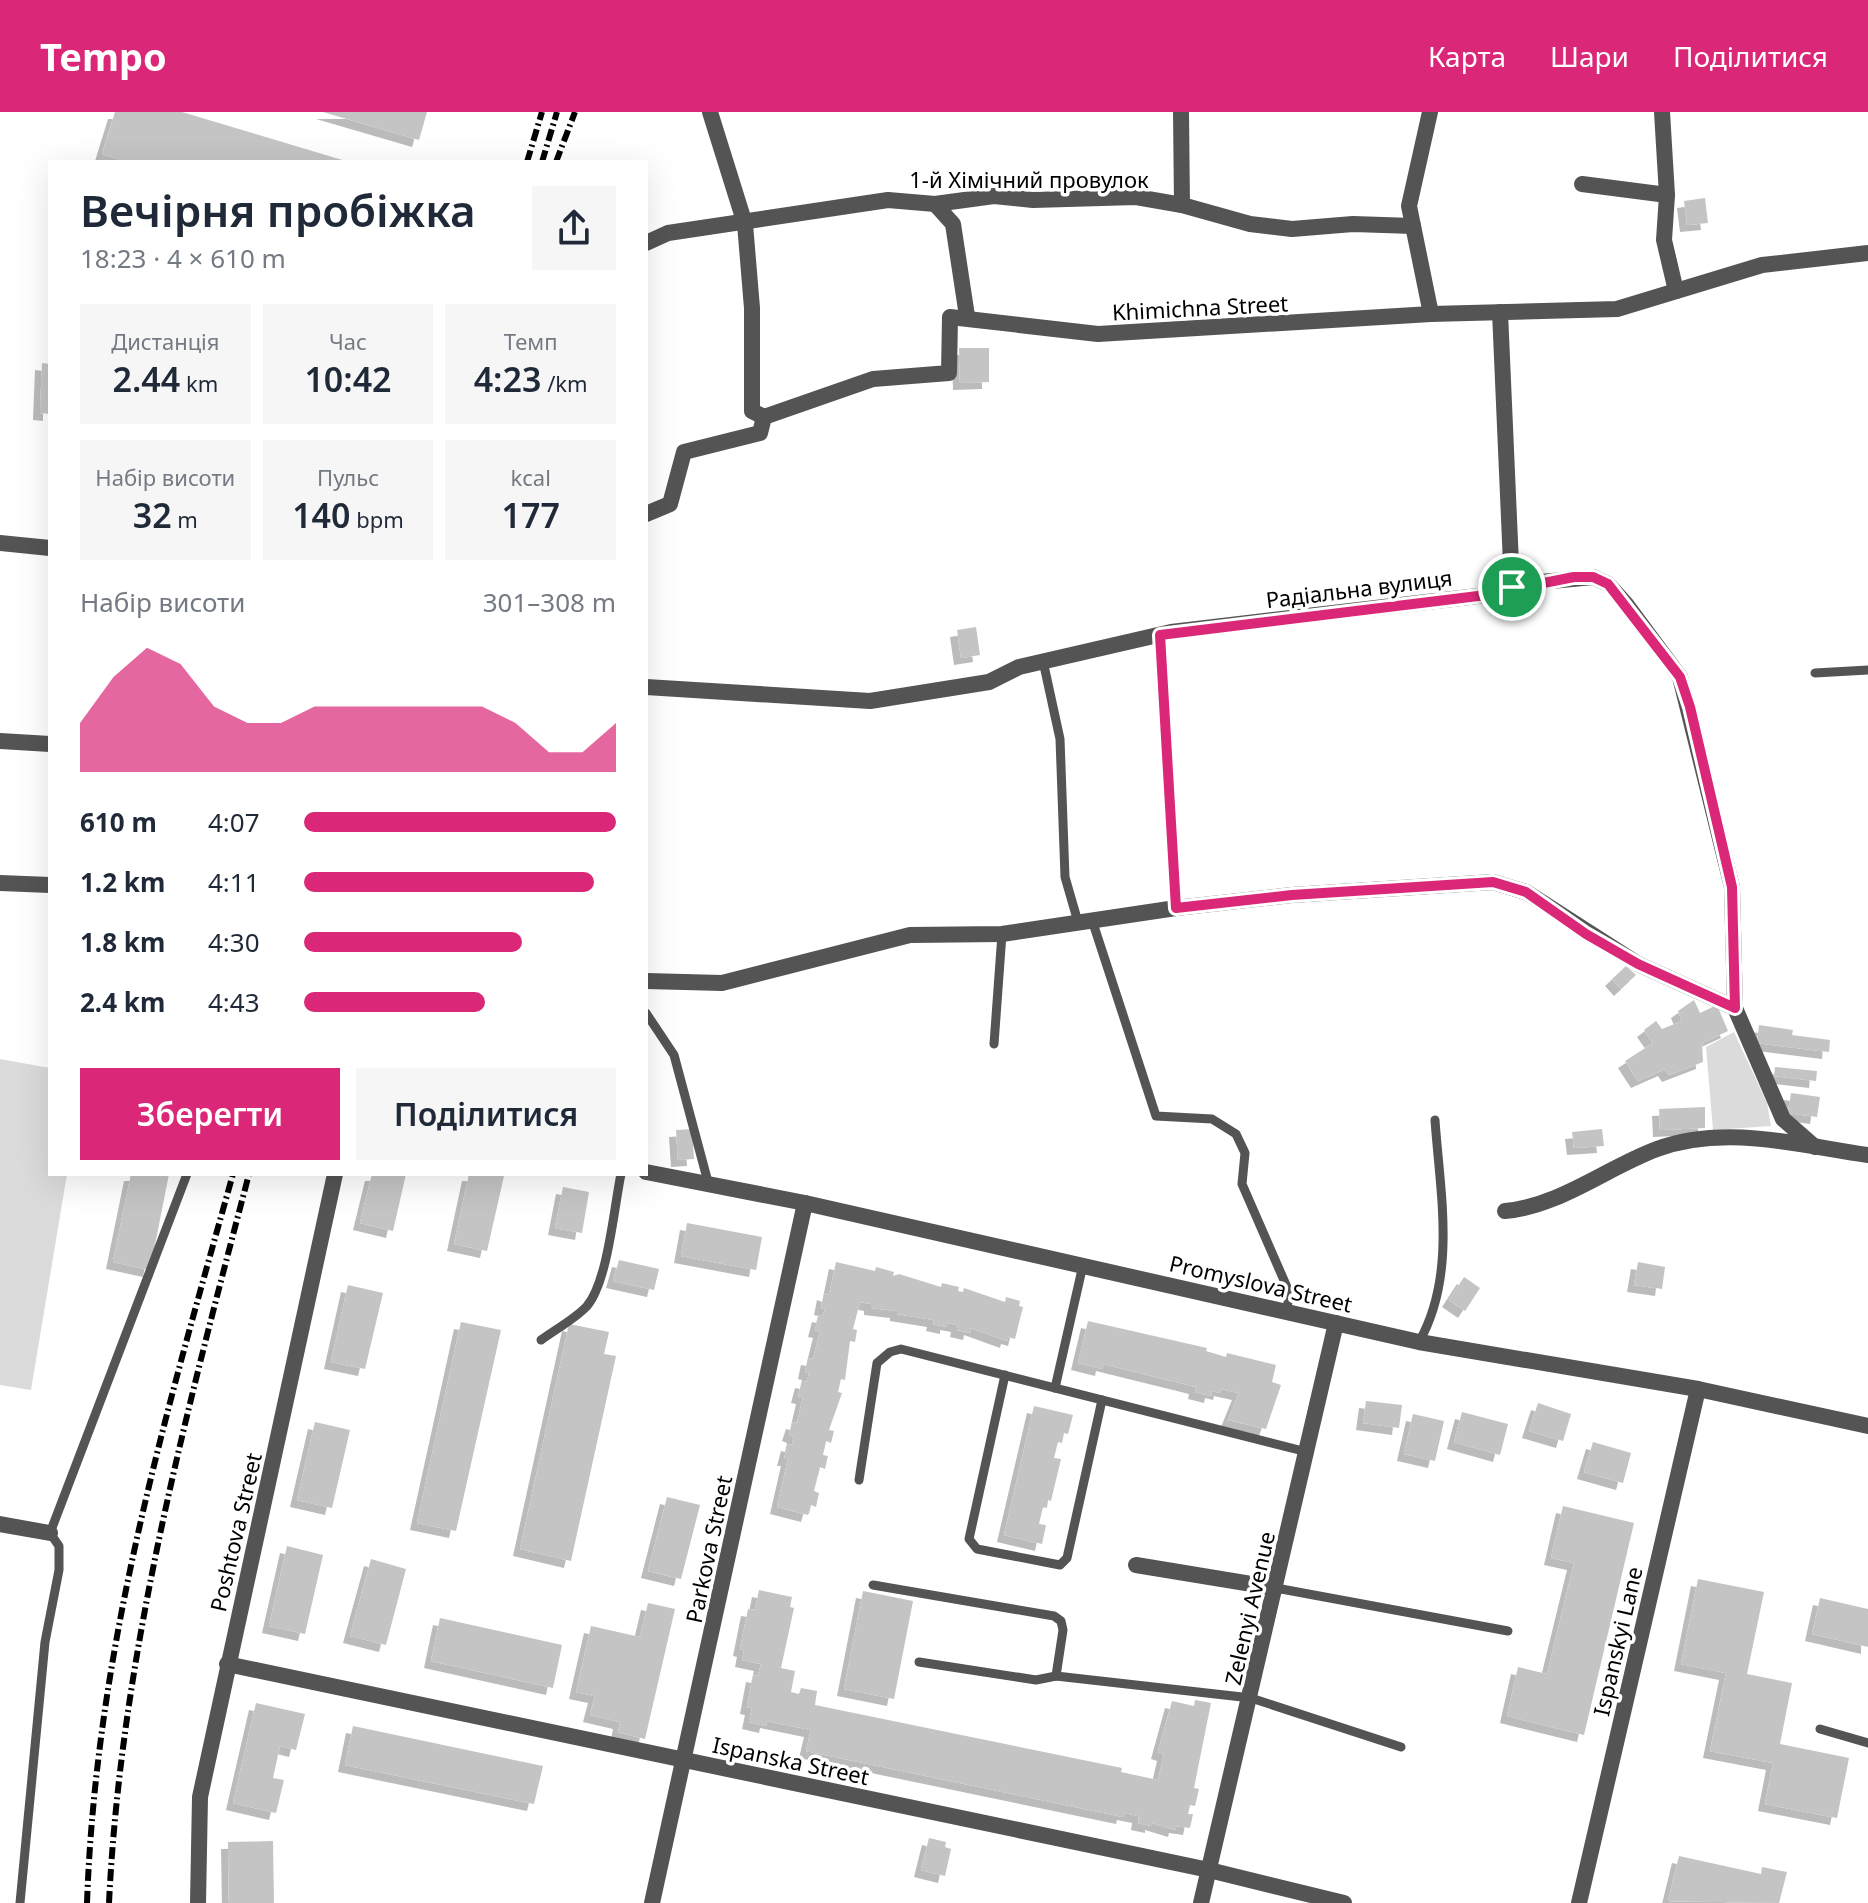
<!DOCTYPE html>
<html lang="uk">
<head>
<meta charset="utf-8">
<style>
	body { margin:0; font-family:"Noto Sans",sans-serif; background:#f6f6f7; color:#1f2937; height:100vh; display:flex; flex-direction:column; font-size:30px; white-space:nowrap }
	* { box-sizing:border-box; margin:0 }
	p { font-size:26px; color:#747a83 }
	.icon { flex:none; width:44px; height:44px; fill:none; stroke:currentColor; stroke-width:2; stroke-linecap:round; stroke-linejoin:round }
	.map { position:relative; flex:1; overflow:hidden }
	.side { position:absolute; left:48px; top:48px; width:600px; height:1016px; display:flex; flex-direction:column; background:#fff; border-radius:0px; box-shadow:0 8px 32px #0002 }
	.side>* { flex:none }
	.pin { position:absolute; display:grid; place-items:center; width:68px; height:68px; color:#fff; margin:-34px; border:4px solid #fff; border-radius:50%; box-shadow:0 2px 8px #0007 }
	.round { display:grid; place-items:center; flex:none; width:84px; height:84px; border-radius:0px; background:#f6f6f7 }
	.headline { display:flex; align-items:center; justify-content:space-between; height:136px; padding:0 32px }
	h1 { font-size:44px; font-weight:600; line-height:60px }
	.figures { display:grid; grid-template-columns:repeat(3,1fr); gap:12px; height:136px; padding:8px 32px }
	.figures div { display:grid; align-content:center; border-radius:0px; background:#f6f6f7; text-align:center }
	.figures b { font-size:34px; font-weight:600 }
	.figures small { font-size:22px; font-weight:400 }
	.figures p { font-size:22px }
	.chart { height:224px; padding:16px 32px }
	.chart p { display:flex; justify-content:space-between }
	.chart svg { width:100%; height:144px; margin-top:8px; fill:#db2777; opacity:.7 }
	.action { display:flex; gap:16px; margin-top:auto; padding:16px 32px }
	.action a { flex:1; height:92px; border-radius:0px; background:#db2777; color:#fff; font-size:32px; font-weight:600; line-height:92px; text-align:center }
	.action a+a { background:#f6f6f7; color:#1f2937 }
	ul { padding:0 32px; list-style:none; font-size:26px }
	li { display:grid; grid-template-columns:128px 96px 1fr; align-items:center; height:60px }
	li i { height:20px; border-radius:10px; background:#db2777 }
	header { display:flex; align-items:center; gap:48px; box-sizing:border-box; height:112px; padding:0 40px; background:#db2777; color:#fff }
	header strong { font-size:38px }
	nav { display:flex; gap:44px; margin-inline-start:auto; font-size:28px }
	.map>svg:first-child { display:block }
</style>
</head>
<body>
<header>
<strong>Tempo</strong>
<nav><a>Карта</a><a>Шари</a><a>Поділитися</a></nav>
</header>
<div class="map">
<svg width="1868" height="1791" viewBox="0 0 1868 1791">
	<defs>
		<filter id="shadow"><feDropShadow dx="-7" dy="7" stdDeviation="0" flood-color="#0004"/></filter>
	</defs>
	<rect width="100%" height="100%" fill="#fff"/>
	<g fill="#dbdbdb">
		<path d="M 1734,920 L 1767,991 L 1771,1014 L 1713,1018 L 1706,935 Z"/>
		<path d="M 0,947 L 50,956 L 50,1062 L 67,1062 L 31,1278 L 0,1273 Z"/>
	</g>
	<g fill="#c4c4c4" filter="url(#shadow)">
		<path d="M 115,0 L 182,0 L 349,50 L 129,50 L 102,42 Z"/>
		<path d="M 323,0 L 427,0 L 419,28 Z"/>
		<path d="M 1705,86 L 1708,111 L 1687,113 L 1684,89 Z"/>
		<path d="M 959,236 L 989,236 L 989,270 L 960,271 Z"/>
		<path d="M 42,251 L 50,252 L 50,302 L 40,301 Z"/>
		<path d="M 976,515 L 980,543 L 961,546 L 957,518 Z"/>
		<path d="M 1626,854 L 1636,863 L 1621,877 L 1612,867 Z"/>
		<path d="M 1694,888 L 1700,901 L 1717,893 L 1728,919 L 1702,931 L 1703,950 L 1669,963 L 1665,957 L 1638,969 L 1625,949 L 1653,931 L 1644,918 L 1656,909 L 1662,917 L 1682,909 L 1678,899 Z"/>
		<path d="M 1759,913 L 1793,918 L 1792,923 L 1830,928 L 1829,940 L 1757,931 Z"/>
		<path d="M 1775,955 L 1817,959 L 1816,969 L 1774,964 Z"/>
		<path d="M 1791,981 L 1820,985 L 1817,1005 L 1788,1001 Z"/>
		<path d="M 1705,995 L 1705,1016 L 1660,1018 L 1659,997 Z"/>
		<path d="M 692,1017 L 694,1047 L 678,1048 L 676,1018 Z"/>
		<path d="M 1602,1017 L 1604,1034 L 1574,1036 L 1572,1020 Z"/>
		<path d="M 131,1062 L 169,1062 L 150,1158 L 113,1150 Z"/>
		<path d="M 372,1062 L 406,1062 L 393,1119 L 360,1111 Z"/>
		<path d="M 469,1062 L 504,1064 L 487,1139 L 454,1132 Z"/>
		<path d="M 563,1075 L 589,1080 L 582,1121 L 555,1116 Z"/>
		<path d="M 687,1111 L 762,1125 L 756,1158 L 681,1144 Z"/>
		<path d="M 619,1148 L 659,1157 L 654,1178 L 613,1169 Z"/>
		<path d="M 836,1150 L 875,1159 L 876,1155 L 894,1160 L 893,1164 L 899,1162 L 941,1175 L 942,1171 L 959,1175 L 958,1179 L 963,1180 L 964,1176 L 1005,1190 L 1006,1185 L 1020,1189 L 1019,1194 L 1023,1195 L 1015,1227 L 1008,1225 L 1007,1229 L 971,1216 L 970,1221 L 957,1218 L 958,1213 L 947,1211 L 947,1215 L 933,1212 L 934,1208 L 897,1202 L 897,1199 L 871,1196 L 871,1192 L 860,1190 L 853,1217 L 857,1218 L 855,1230 L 850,1229 L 845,1268 L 841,1267 L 838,1280 L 842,1281 L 829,1318 L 834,1319 L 831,1331 L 826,1329 L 823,1343 L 828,1344 L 825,1357 L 820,1355 L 814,1379 L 819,1381 L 816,1395 L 811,1393 L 808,1403 L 777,1395 L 788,1347 L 784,1347 L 788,1332 L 792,1333 L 794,1324 L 789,1322 L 793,1310 L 797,1311 L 803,1285 L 798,1284 L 802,1269 L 807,1270 L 809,1261 L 805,1260 L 808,1246 L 813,1247 L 820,1219 L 815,1218 L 819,1203 L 823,1204 L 825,1197 L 821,1196 L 824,1181 L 829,1183 Z"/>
		<path d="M 1638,1150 L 1665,1155 L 1662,1177 L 1634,1173 Z"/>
		<path d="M 1464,1165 L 1480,1176 L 1465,1199 L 1449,1188 Z"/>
		<path d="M 348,1173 L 383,1181 L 365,1257 L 331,1250 Z"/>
		<path d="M 1088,1209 L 1207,1236 L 1206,1239 L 1226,1245 L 1227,1241 L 1276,1253 L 1272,1270 L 1281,1273 L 1266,1317 L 1228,1308 L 1239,1281 L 1221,1277 L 1220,1281 L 1212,1279 L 1211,1284 L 1195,1280 L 1196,1275 L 1103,1252 L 1102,1257 L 1078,1251 Z"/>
		<path d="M 461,1210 L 501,1218 L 456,1419 L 417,1411 Z"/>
		<path d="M 569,1212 L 609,1220 L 604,1242 L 616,1244 L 571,1449 L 520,1437 Z"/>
		<path d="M 1366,1289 L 1402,1293 L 1399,1316 L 1363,1311 Z"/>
		<path d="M 1538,1291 L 1571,1302 L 1563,1329 L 1529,1319 Z"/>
		<path d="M 1034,1294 L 1073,1303 L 1068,1322 L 1064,1321 L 1062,1331 L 1058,1330 L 1054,1346 L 1061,1347 L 1051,1389 L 1048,1388 L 1047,1396 L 1043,1395 L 1039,1412 L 1046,1413 L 1042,1432 L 1004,1423 Z"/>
		<path d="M 1462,1300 L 1508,1312 L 1500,1343 L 1454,1330 Z"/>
		<path d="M 1413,1302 L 1444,1309 L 1435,1349 L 1404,1342 Z"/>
		<path d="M 315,1310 L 350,1318 L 332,1396 L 297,1388 Z"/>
		<path d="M 1593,1330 L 1631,1341 L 1623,1371 L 1584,1360 Z"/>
		<path d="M 667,1385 L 700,1393 L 681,1467 L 648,1459 Z"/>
		<path d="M 1563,1394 L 1634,1411 L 1584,1623 L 1507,1604 L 1518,1555 L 1547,1562 L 1574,1451 L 1551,1446 Z"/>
		<path d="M 287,1434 L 323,1443 L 305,1522 L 269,1514 Z"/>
		<path d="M 371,1447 L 406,1457 L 386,1533 L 350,1524 Z"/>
		<path d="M 1698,1467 L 1764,1480 L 1747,1562 L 1792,1571 L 1780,1632 L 1849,1646 L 1837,1706 L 1765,1692 L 1773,1651 L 1710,1639 L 1726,1561 L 1681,1552 Z"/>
		<path d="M 759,1478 L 792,1485 L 790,1495 L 794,1496 L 781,1556 L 795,1559 L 791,1580 L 799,1582 L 801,1576 L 817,1579 L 815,1593 L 1122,1656 L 1121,1660 L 1158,1668 L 1164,1642 L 1158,1640 L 1172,1589 L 1194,1594 L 1195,1588 L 1211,1591 L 1194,1676 L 1199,1677 L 1195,1694 L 1190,1693 L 1188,1702 L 1193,1702 L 1190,1716 L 1176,1714 L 1175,1718 L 1152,1711 L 1152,1714 L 1138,1711 L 1139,1704 L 1124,1701 L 1123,1705 L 806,1639 L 811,1618 L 767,1609 L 766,1614 L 749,1610 L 752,1596 L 747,1595 L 753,1563 L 758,1564 L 761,1552 L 742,1548 L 744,1538 L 740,1537 L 748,1497 L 755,1498 Z"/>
		<path d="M 863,1479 L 913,1489 L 894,1587 L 844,1577 Z"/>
		<path d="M 1820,1486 L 1868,1497 L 1868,1535 L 1812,1522 Z"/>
		<path d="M 648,1491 L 675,1497 L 645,1627 L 618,1620 L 620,1610 L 590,1603 L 595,1584 L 576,1580 L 591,1514 L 640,1525 Z"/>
		<path d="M 440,1506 L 562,1533 L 553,1576 L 431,1549 Z"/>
		<path d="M 256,1591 L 305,1602 L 296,1638 L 280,1634 L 273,1666 L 284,1668 L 276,1701 L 233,1691 Z"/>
		<path d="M 353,1614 L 543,1654 L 534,1692 L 345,1653 Z"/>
		<path d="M 929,1726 L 946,1730 L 945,1735 L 951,1737 L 945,1764 L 921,1758 Z"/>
		<path d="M 273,1729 L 274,1791 L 229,1791 L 228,1730 Z"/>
		<path d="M 1679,1744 L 1761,1762 L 1762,1755 L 1787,1760 L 1779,1791 L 1668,1789 Z"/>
	</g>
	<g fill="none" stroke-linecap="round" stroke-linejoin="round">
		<g stroke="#545454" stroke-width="9">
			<path d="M 1160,523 L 1176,796"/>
			<path d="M 1043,549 L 1060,627 L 1065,765 L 1078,810"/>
			<path d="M 1815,561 L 1868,558"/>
			<path d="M 1092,808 L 1156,1004 L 1212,1007 L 1236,1022 L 1245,1041 L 1242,1072 L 1290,1182 L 1286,1199"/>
			<path d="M 646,901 L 674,943 L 708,1070"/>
			<path d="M 994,932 L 1002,822"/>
			<path d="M 541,1228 C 556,1217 575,1207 587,1194 C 608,1169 614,1095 621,1062"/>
			<path d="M 1419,1230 C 1457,1163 1440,1081 1435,1008"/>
			<path d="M 1005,1263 L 969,1427 L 977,1437 L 1060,1453 L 1067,1446 L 1102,1288"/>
			<path d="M 1055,1276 L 1083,1153"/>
			<path d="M 859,1368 L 877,1251 L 890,1240 L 901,1237 L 1307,1340"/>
			<path d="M 873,1473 L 1054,1504 L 1061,1509 L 1063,1518 L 1056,1564"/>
			<path d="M 1276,1476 L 1508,1519"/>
			<path d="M 919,1550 L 1036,1568 L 1056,1564 L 1251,1586 L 1401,1635"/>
			<path d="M 1820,1617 L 1868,1631"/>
			<path d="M 20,1791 L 45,1530 L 59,1458 L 59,1434 L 50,1421 L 187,1062"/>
		</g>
		<g stroke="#545454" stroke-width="16">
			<path d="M 710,0 L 745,112 L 752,196 L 752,299 L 764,305"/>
			<path d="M 1181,0 L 1182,93"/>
			<path d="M 1430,0 L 1409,94 L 1431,202"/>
			<path d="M 1662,0 L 1667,83 L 1664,128 L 1676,179"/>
			<path d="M 1582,72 L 1667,83"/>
			<path d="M 935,92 L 953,112 L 967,204"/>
			<path d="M 646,131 L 668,121 L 888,88 L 935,92 L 994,84 L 1033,88 L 1136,85 L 1182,93 L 1250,112 L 1292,117 L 1353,112 L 1413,114"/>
			<path d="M 1500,200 L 1512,475"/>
			<path d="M 646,402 L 670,392 L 684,340 L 760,321 L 764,305 L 873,267 L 949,261 L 950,205 L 1098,222 L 1431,202 L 1617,197 L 1762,153 L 1868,141"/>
			<path d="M 0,431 L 50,436"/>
			<path d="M 646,575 L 870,589 L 989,570 L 1019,555 L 1171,520 L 1478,484 L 1531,471 L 1593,465 L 1608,472 L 1626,492 L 1680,565 L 1732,775 L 1735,896 L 1783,1007 L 1815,1035"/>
			<path d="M 0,629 L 50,632"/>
			<path d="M 0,771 L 50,773"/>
			<path d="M 646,869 L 722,871 L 910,823 L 1002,822 L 1176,796 L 1292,783 L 1493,770 L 1526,780 L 1638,852 L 1735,896"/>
			<path d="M 646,1060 L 805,1091 L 1419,1230 L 1698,1277 L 1868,1314"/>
			<path d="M 1505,1099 C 1560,1094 1606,1056 1657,1037 C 1725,1012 1798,1033 1868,1043"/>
			<path d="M 0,1412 L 50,1421"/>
			<path d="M 1136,1453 L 1276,1476"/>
			<path d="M 227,1552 L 1209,1758 L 1344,1791"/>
			<path d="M 198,1791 L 200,1685 L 335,1062"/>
			<path d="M 652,1791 L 805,1091"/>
			<path d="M 1201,1791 L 1336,1211"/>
			<path d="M 1579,1791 L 1698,1277"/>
		</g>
		<g stroke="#000" stroke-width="6" stroke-dasharray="12 4 2 4" stroke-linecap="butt">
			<path d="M 527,50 L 542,0"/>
			<path d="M 542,50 L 557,0"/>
			<path d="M 556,50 L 575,0"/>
			<path d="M 87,1791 C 96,1536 165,1305 233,1062"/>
			<path d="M 109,1791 C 121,1542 186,1302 249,1062"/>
		</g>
	</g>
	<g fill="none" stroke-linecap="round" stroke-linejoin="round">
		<g stroke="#fff" stroke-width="16">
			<path id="route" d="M 1574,465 L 1593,465 L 1608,472 L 1680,565 L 1690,595 L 1732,775 L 1735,896 L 1638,852 L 1586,822 L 1526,780 L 1493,770 L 1292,783 L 1176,796 L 1160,523 L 1478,484 Z"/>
		</g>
		<use href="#route" stroke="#db2777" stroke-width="10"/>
	</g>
	<g text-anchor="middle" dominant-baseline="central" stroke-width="7" stroke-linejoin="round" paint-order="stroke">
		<g font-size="22" fill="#000" stroke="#fff">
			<text x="1029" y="67">1-й Хімічний провулок</text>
			<text transform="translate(1200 195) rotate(-3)">Khimichna Street</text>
			<text transform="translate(1359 476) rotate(-7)">Радіальна вулиця</text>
			<text transform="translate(1261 1171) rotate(13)">Promyslova Street</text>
			<text transform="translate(235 1420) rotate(-77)">Poshtova Street</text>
			<text transform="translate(708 1437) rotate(-78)">Parkova Street</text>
			<text transform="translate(1249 1496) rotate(-77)">Zelenyi Avenue</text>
			<text transform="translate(1617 1529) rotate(-77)">Ispanskyi Lane</text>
			<text transform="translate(791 1648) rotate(12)">Ispanska Street</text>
		</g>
	</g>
</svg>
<div class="pin" style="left:1512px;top:475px;background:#1e9e55"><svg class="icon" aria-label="arrive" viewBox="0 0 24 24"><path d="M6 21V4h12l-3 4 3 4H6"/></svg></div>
<section class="side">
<div class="headline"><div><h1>Вечірня пробіжка</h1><p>18:23 · 4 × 610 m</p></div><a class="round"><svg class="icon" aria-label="share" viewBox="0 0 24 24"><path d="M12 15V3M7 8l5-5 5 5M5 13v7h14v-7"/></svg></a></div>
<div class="figures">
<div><p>Дистанція</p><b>2.44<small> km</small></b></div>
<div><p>Час</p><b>10:42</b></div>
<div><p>Темп</p><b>4:23<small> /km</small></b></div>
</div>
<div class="figures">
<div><p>Набір висоти</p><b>32<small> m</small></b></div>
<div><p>Пульс</p><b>140<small> bpm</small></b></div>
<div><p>kcal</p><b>177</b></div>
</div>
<div class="chart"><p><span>Набір висоти</span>301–308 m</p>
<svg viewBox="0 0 160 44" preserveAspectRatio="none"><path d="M0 44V29L10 15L20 6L30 11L40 24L50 29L60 29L70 24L80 24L90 24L100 24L110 24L120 24L130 29L140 38L150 38L160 29V44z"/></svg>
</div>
<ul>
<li><b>610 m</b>4:07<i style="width:100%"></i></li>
<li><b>1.2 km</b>4:11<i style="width:93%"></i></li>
<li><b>1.8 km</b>4:30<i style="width:70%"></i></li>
<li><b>2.4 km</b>4:43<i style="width:58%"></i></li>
</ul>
<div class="action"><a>Зберегти</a><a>Поділитися</a></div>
</section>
</div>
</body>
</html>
